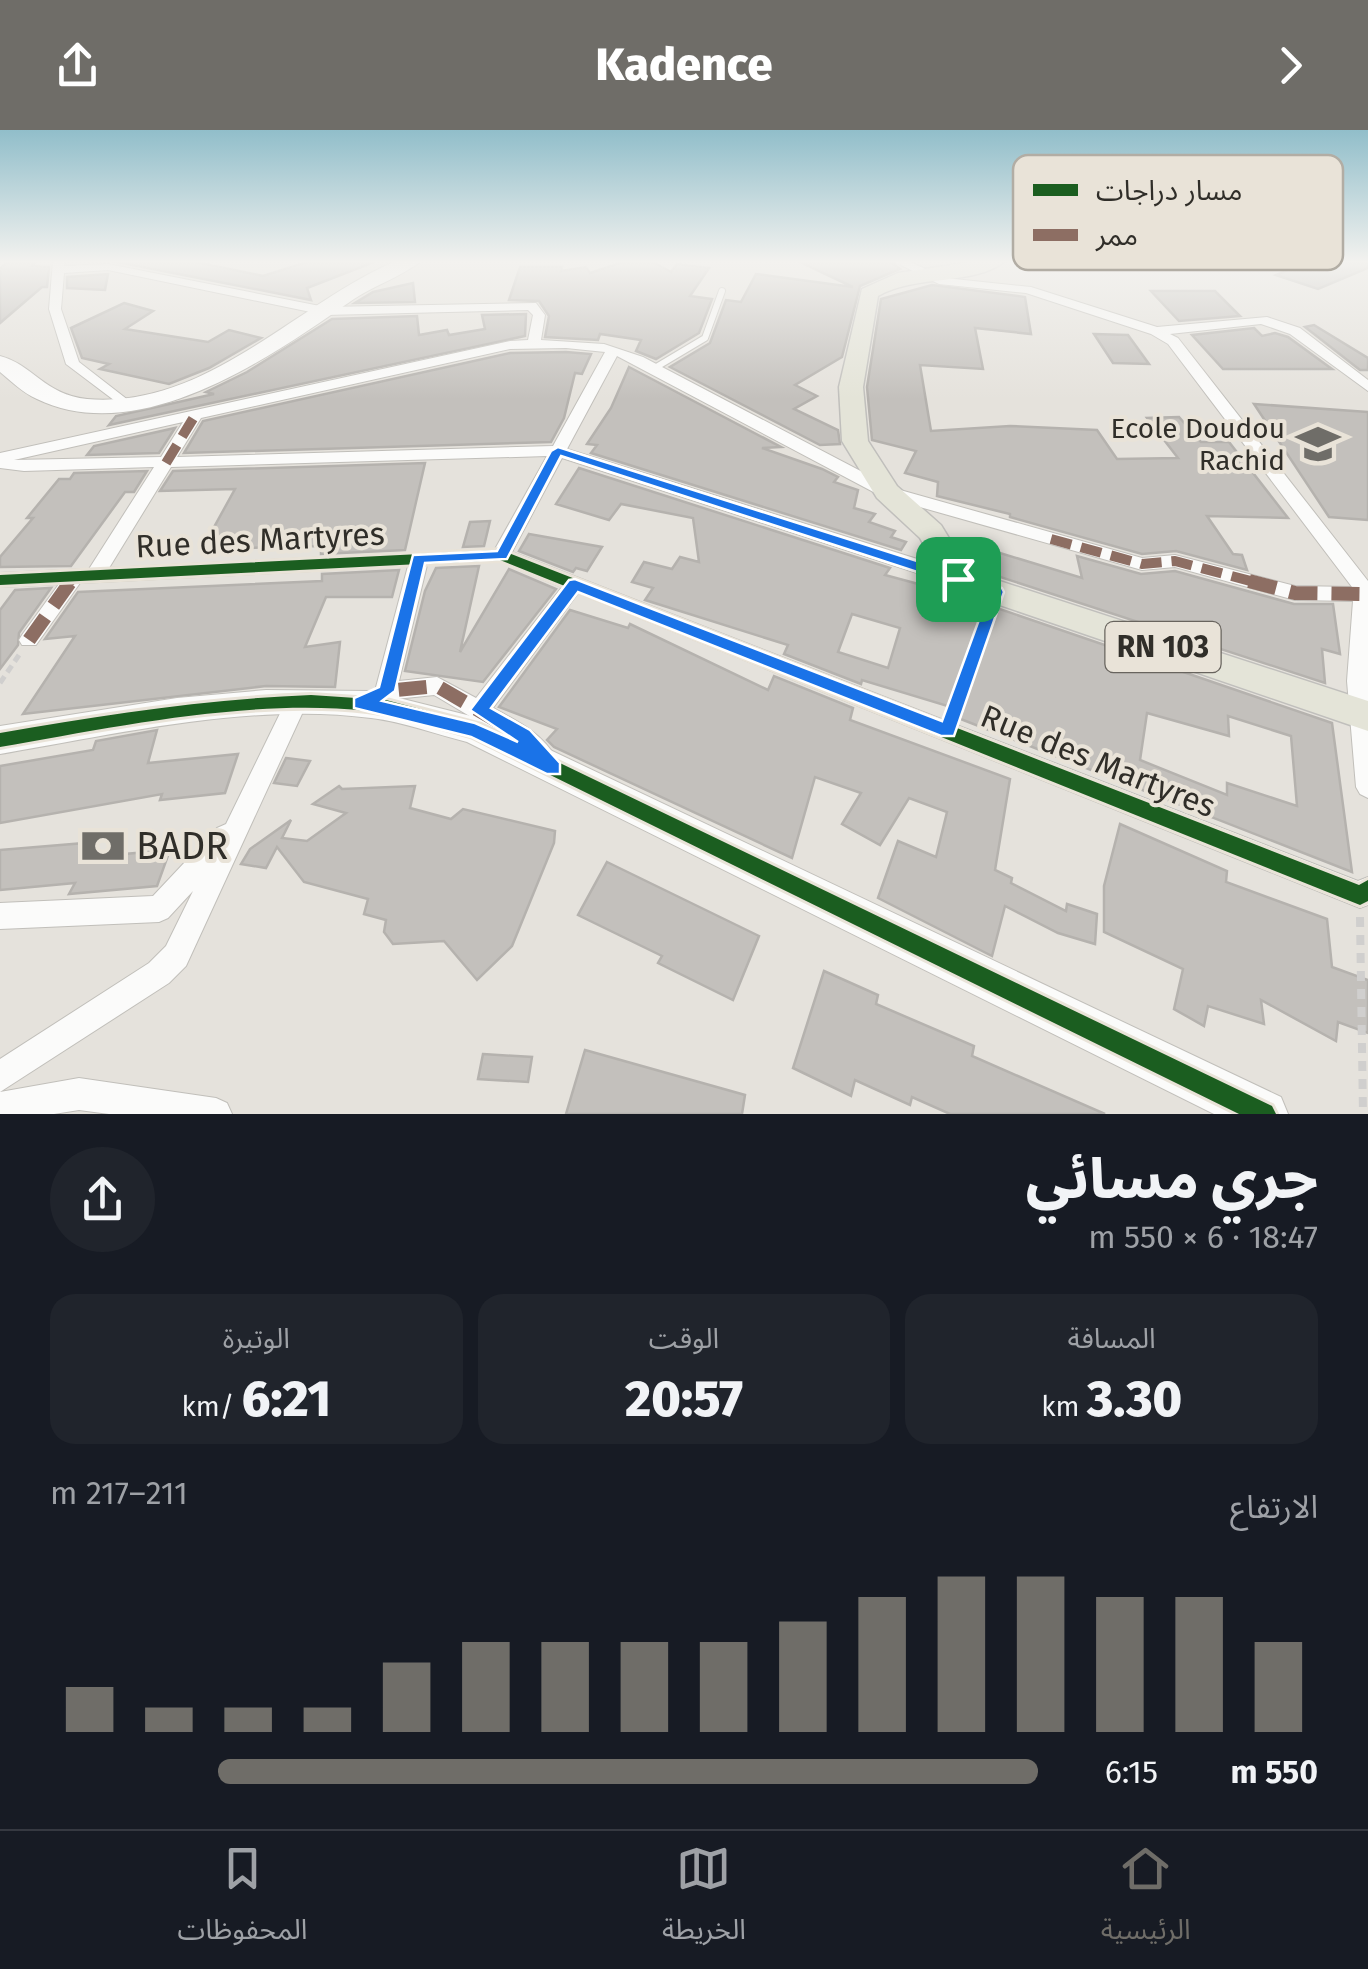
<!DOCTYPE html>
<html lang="ar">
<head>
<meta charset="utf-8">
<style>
	body { margin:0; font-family:"Fira Sans","Noto Sans Arabic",sans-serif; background:#20242c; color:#f1f3f6; direction:rtl; height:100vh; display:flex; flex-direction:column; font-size:38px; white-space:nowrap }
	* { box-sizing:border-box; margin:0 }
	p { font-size:32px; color:#9ea1a6 }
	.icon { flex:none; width:55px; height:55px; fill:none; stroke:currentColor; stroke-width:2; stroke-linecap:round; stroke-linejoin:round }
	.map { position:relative; height:984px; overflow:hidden; direction:ltr }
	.panel { display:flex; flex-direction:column; background:#171b24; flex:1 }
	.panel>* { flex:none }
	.pin { position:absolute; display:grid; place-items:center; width:85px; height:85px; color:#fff; margin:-42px; border-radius:20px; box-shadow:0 5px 15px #0006 }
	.round { display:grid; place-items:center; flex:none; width:105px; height:105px; border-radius:52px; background:#20242c }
	.head { display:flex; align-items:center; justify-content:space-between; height:170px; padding:0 50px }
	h1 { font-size:55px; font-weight:800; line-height:75px }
	.stats { display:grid; grid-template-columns:repeat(3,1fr); gap:15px; height:170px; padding:10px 50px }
	.stats div { display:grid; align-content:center; border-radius:25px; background:#20242c; text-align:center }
	.stats b { font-size:50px; font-weight:800 }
	.stats small { font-size:28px; font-weight:400 }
	.stats p { font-size:28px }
	.chart { height:280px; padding:20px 50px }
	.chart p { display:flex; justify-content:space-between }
	.chart svg { width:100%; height:180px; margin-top:10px; stroke:#6f6d68; stroke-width:6 }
	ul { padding:0 50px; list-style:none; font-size:32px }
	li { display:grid; grid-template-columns:160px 120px 1fr; align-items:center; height:75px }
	li i { height:25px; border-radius:12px; background:#6f6d68 }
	header { display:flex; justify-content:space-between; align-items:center; height:130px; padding:0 50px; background:#6f6d68; color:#fff; font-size:45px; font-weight:800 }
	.menu { display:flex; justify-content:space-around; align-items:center; height:140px; border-top:2px solid #363941; background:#171b24; font-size:28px; color:#9ea1a6 }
	.menu a { display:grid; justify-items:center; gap:5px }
	.menu .selected { color:#6f6d68 }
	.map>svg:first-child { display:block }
</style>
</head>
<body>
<header><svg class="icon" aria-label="forward" viewBox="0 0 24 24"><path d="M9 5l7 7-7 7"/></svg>Kadence<svg class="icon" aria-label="share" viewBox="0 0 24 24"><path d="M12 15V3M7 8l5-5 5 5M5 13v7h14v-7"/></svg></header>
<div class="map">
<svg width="1368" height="984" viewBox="0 0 1368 984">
	<rect width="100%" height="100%" fill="#e5e2dc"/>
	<g fill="#c3c0bc" stroke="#b5b2ae" stroke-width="2.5" fill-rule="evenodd">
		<path d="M 37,131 L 32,136 L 49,137 L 47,157 L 42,157 L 0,193 L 0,139 L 7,132 Z"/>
		<path d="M 112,131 L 191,131 L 263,146 L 310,131 L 374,132 L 307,158 L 311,170 Z"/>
		<path d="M 626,131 L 651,131 L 671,142 L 677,134 L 709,138 L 690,166 L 712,169 L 699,203 L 656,229 L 636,221 L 641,210 L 600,204 L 598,210 L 545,207 L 549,186 L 539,171 L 509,170 L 520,137 L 562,137 L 561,141 L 586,137 L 590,143 Z"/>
		<path d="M 798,131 L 890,131 L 900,139 L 860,156 L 842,227 L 795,255 L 817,266 L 794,279 L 838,300 L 840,314 L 820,315 L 670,237 L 710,213 L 726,170 L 741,172 L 756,144 L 853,157 Z"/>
		<path d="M 1308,131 L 1368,131 L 1368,138 L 1318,159 L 1276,145 Z"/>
		<path d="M 108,144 L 105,160 L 67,158 L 67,147 Z"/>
		<path d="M 413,153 L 415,172 L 355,173 L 373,162 Z"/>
		<path d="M 932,155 L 1025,167 L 1031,204 L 975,198 L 983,239 L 920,235 L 931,301 L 1010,296 L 1097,300 L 1117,329 L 1178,328 L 1147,288 L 1179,287 L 1201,312 L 1229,312 L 1288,388 L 1207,386 L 1233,424 L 1242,425 L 1247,440 L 1176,421 L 1142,424 L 1010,387 L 1010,384 L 937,366 L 938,352 L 905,343 L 916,321 L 872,310 L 867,257 L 881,169 Z"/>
		<path d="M 1151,161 L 1215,161 L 1240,186 L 1179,191 Z"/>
		<path d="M 124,173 L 153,181 L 125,199 L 208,212 L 229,200 L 261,208 L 209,238 L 169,254 L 100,239 L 109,234 L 82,228 L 71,198 Z"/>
		<path d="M 526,184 L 525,206 L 109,295 L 116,286 L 214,264 L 206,262 L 247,242 L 332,189 L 417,186 L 419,205 L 447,200 L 449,205 L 485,199 L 482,185 Z"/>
		<path d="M 1314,195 L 1368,228 L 1368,240 L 1360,240 L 1305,197 Z"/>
		<path d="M 1254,198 L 1262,206 L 1275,203 L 1288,207 L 1332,239 L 1223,239 L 1192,205 Z"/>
		<path d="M 1094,204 L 1128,205 L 1149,234 L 1113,233 Z"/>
		<path d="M 566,222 L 591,224 L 582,244 L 575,243 L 564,288 L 551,312 L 184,323 L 203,291 L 510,223 Z"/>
		<path d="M 629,237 L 781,317 L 762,318 L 822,339 L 838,347 L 834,352 L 858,360 L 854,378 L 875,384 L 869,392 L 895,401 L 891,407 L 906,412 L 901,420 L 591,323 L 597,315 L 587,314 L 611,278 Z"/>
		<path d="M 1254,274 L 1368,282 L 1368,390 L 1329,387 Z"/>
		<path d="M 175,298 L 159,323 L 87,325 L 94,316 Z"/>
		<path d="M 425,333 L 405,420 L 321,424 L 321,416 L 202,419 L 235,359 L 160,361 L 173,341 Z"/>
		<path d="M 579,338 L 890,438 L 885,445 L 959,465 L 1332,593 L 1352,742 L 958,588 L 961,580 L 862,550 L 861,554 L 784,524 L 788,515 L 645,470 L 653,458 L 632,452 L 644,432 L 672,439 L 680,427 L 699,432 L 693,388 L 621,374 L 609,390 L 556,374 ZM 852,484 L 900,498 L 888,538 L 838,522 ZM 1147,583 L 1229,606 L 1228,586 L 1291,606 L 1297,676 L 1227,653 L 1227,665 L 1140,630 Z"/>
		<path d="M 147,341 L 134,362 L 125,362 L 71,436 L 0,437 L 0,427 L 33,388 L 27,388 L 59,349 L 70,349 L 74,343 Z"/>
		<path d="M 490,391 L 484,416 L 463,417 L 470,392 Z"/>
		<path d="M 529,404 L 602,417 L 587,441 L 576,438 L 573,442 L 519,421 Z"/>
		<path d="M 990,420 L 1082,448 L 1077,426 L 1141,444 L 1175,441 L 1294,474 L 1333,474 L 1340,524 L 1322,519 L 1325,553 L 982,441 Z"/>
		<path d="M 479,436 L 460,522 L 509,439 L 556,459 L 483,552 L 405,541 L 425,461 L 436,438 Z"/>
		<path d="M 399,440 L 392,467 L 326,467 L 305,517 L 340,512 L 335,557 L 266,556 L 23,584 L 75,506 L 45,509 L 78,462 L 322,451 L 322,444 Z"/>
		<path d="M 51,458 L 19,503 L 18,515 L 0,539 L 0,480 L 15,460 Z"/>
		<path d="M 570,480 L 628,498 L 630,494 L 768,560 L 774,546 L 853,578 L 850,590 L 1010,649 L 995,740 L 1012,748 L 1011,753 L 1066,781 L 1067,774 L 1097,784 L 1095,814 L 1058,803 L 1005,776 L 992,826 L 878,768 L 898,711 L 936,727 L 947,682 L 909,668 L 880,715 L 842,694 L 861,663 L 815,647 L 792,728 L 554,617 L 547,610 L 557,599 L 499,577 Z"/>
		<path d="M 157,600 L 148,633 L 238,624 L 225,663 L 160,670 L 162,664 L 0,693 L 0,636 L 93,620 L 96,611 Z"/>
		<path d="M 286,628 L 310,631 L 297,656 L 274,653 Z"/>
		<path d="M 339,656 L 342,659 L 415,656 L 410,678 L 451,689 L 463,679 L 555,701 L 554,713 L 512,816 L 477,850 L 444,811 L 393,814 L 384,802 L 386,790 L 364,784 L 368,769 L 304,752 L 277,717 L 266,738 L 241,734 L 250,719 L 291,690 L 282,708 L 307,711 L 346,683 L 313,674 Z"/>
		<path d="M 1120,694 L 1227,741 L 1226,752 L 1327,789 L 1332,837 L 1368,850 L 1368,903 L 1338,892 L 1336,911 L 1261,870 L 1264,894 L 1208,876 L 1204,896 L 1174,879 L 1183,839 L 1104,802 L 1104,756 Z"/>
		<path d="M 97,712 L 90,727 L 170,720 L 157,756 L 69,764 L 75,753 L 0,760 L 0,720 Z"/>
		<path d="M 607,732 L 759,806 L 733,870 L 658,833 L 662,826 L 578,785 Z"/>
		<path d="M 824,841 L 878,865 L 876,874 L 974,916 L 972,926 L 1105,984 L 950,984 L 912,967 L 910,975 L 855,950 L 851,966 L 793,938 Z"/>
		<path d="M 585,920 L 745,965 L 742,984 L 566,984 Z"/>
		<path d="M 483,924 L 532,927 L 528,952 L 478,949 Z"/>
	</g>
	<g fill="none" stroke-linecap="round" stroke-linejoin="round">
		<g stroke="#c1bfba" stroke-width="8">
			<path id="lane" d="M 653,239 L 705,208 L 722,161"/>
		</g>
		<g stroke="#c1bfba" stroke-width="2">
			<g id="street">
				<path d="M 53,131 L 65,131 L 64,136 L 108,134 L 325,177 L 536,173 L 545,185 L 541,210 L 604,214 L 643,227 L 893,358 L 1142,428 L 1175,425 L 1295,456 L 1352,457 L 1168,214 L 1151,204 L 1026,163 L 939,154 L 893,131 L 908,131 L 945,148 L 1031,157 L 1157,197 L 1267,187 L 1300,198 L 1368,250 L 1368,261 L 1290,204 L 1261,194 L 1170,204 L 1178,208 L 1368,451 L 1368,668 L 1360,664 L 1356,657 L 1347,551 L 1353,471 L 1295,470 L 1175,437 L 1142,440 L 881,366 L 617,226 L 567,319 L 965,444 L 967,449 L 965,454 L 951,454 L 562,328 L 512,422 L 1358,751 L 1368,747 L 1368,775 L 1360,778 L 578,463 L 493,578 C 517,591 542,603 556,628 L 552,635 L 544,638 L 536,635 L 515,613 L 434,565 L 386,570 L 378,567 L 375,561 L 408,436 L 80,453 L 36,515 L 22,515 L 19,510 L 22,505 L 59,454 L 0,457 L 0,443 L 89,439 L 154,337 L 24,341 L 0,338 L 0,323 L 510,211 L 528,210 L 533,185 L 528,180 L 325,185 L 108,140 L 64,143 L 61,179 L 79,232 L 128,270 L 128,276 L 123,277 L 66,234 L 49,179 ZM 566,218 L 605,222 L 553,316 L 177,327 L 201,288 L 510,219 ZM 183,292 L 161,327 L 14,330 ZM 547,326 L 495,419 L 109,438 L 171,337 ZM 499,431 L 562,457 L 476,568 L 437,547 L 399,551 L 427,435 Z"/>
				<path d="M 296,564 L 304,567 L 307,573 L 186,836 L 169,853 L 0,962 L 79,948 L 216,968 L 227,973 L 232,984 L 109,984 L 79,980 L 54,984 L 0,984 L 0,929 L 149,833 L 166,816 L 193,761 L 168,788 L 159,792 L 0,799 L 0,773 L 153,766 L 217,698 L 226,694 L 288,567 Z"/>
			</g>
		</g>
		<g stroke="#c1bfba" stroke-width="2">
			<g id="secondary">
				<path d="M 396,131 L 421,131 C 403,146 375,155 354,169 C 272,226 141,319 37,269 C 23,263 12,252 0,242 L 0,226 C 32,234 45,265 87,269 C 207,279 295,174 396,131 Z"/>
				<path d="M 266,560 L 371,561 L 487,590 L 1281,967 L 1288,984 L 1214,984 L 467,612 C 435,604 404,592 371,588 C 253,572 117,604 0,624 L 0,596 L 177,568 Z"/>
			</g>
		</g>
		<g stroke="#c0bfbc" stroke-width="3">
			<path id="primary" d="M 977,131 L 1005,131 C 975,156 916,144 878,166 L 863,257 L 868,311 L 897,356 L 941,395 L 969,441 L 1368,571 L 1368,601 L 947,457 L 920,408 L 877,368 L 842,311 L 839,257 L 862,159 L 898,143 Z"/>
		</g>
		<g stroke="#d0cfce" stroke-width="5" stroke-dasharray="8 5" stroke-linecap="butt">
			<path d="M 0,553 L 19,525"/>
			<path d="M 953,584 L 990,481"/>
		</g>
		<path stroke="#d0cfce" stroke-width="8" stroke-dasharray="10 8" stroke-linecap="butt" d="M 1360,787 L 1363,984"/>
		<use href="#lane" stroke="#fbfbfa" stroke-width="6"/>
		<use href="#street" fill="#fbfbfa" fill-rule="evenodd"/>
		<use href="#secondary" fill="#fbfbfa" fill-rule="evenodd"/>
		<use href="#primary" fill="#e4e4d8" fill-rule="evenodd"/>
		<g stroke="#8d6e63" stroke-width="10" stroke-dasharray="21 10" stroke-linecap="butt">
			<path d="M 166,333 L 194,287"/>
			<path d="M 1051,409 L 1142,434 L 1175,431 L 1258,453"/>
			<path d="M 69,453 L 73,448"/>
			<path d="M 413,453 L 419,428"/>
		</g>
		<g stroke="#8d6e63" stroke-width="14" stroke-dasharray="28 14" stroke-linecap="butt">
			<path d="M 413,451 L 386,561 L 437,556 L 523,606 L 542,626"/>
			<path d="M 1249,451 L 1295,463 L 1363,464"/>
			<path d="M 29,510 L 71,451"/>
			<path d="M 479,580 L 575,454"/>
		</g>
		<g stroke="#e9e3d8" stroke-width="6">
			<g id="cycleway">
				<path d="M 501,420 L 1359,755 L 1368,750 L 1368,771 L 1360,775 L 500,430 L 0,455 L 0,445 Z"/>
				<path d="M 311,565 L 386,570 L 481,595 L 1272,976 L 1276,984 L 1239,984 L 471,606 C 437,597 402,585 367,581 C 252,568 114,597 0,617 L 0,603 C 103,585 206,569 311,565 Z"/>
			</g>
		</g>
		<use href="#cycleway" fill="#1b5e20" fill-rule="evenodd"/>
	</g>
	<linearGradient id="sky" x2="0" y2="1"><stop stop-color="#91beca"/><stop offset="0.49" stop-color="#f3f2ef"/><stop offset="1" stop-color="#f3f2ef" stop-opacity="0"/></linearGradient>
	<rect width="1368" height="269" fill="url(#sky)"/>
	<path fill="#1a73e8" stroke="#fff" stroke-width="2.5" fill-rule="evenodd" d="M 558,317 L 1002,458 L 1004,462 L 954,606 L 941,606 L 578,462 L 491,578 L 530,600 L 560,633 L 560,644 L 547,644 L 471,607 L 354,578 L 354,568 L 379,557 L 413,425 L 497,421 L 551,321 ZM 561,326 L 988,465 L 942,591 L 575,449 L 569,450 L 470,580 L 518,612 L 475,593 L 382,571 L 395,561 L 425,433 L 507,429 Z"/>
	<defs>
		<g id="school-bare" transform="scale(3.45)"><path d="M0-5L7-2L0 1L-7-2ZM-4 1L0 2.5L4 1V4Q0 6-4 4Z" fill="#6f6d68" stroke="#e9e3d8" stroke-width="2.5" paint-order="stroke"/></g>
		<g id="bank-bare" transform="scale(3.45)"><path d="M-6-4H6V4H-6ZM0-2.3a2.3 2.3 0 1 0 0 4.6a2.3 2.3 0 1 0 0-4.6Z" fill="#6f6d68" stroke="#e9e3d8" stroke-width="2.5" paint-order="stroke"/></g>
	</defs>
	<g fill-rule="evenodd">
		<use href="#school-bare" x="1318" y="314"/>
		<use href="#bank-bare" x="103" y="716"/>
	</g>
	<g text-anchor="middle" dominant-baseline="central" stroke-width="8" stroke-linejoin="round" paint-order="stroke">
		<g font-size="28" fill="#302e29" stroke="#e9e3d8" text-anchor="end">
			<text x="1285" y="298">Ecole Doudou<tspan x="1285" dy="32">Rachid</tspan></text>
		</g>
		<rect fill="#e9e3d8" stroke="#68645e" stroke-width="2.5" x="1105.5" y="492" width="115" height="50" rx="8"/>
		<g font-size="30" font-weight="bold" fill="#302e29">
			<text x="1163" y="517">RN 103</text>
		</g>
		<g font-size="32" fill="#302e29" stroke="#e9e3d8">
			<text transform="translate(260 410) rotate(-3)">Rue des Martyres</text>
			<text transform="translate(1098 631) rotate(22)">Rue des Martyres</text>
		</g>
		<g font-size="38" fill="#302e29" stroke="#e9e3d8" text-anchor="start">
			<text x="136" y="716">BADR</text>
		</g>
	</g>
	<rect x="1013" y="25" width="330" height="115" rx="15" fill="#e9e3d8" stroke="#b2ada4" stroke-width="2.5"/>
	<rect x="1033" y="54" width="45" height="12" fill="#1b5e20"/>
	<rect x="1033" y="99" width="45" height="12" fill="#8d6e63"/>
	<g font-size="28" fill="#302e29">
		<text x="1096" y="70">مسار دراجات</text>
		<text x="1096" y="115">ممر</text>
	</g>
</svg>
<div class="pin" style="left:958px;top:449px;background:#1e9e55"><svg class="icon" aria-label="arrive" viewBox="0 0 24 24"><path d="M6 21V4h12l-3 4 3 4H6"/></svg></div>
</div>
<section class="panel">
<div class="head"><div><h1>جري مسائي</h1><p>18:47 · 6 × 550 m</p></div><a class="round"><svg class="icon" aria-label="share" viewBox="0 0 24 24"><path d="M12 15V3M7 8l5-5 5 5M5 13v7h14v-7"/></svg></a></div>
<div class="stats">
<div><p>المسافة</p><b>3.30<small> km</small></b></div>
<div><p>الوقت</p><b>20:57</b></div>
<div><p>الوتيرة</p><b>6:21<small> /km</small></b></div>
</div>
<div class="chart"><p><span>الارتفاع</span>211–217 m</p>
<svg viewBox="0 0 160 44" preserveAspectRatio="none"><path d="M5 44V33M15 44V38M25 44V38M35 44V38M45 44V27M55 44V22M65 44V22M75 44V22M85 44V22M95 44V17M105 44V11M115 44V6M125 44V6M135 44V11M145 44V11M155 44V22"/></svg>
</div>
<ul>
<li><b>550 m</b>6:15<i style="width:83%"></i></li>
</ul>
</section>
<nav class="menu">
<a class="selected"><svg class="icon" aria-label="home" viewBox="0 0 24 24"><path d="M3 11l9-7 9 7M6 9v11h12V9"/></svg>الرئيسية</a>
<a><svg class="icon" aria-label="map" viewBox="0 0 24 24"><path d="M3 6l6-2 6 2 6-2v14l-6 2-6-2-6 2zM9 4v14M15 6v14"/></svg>الخريطة</a>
<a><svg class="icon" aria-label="saved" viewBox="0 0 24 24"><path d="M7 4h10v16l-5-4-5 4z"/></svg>المحفوظات</a>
</nav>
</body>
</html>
